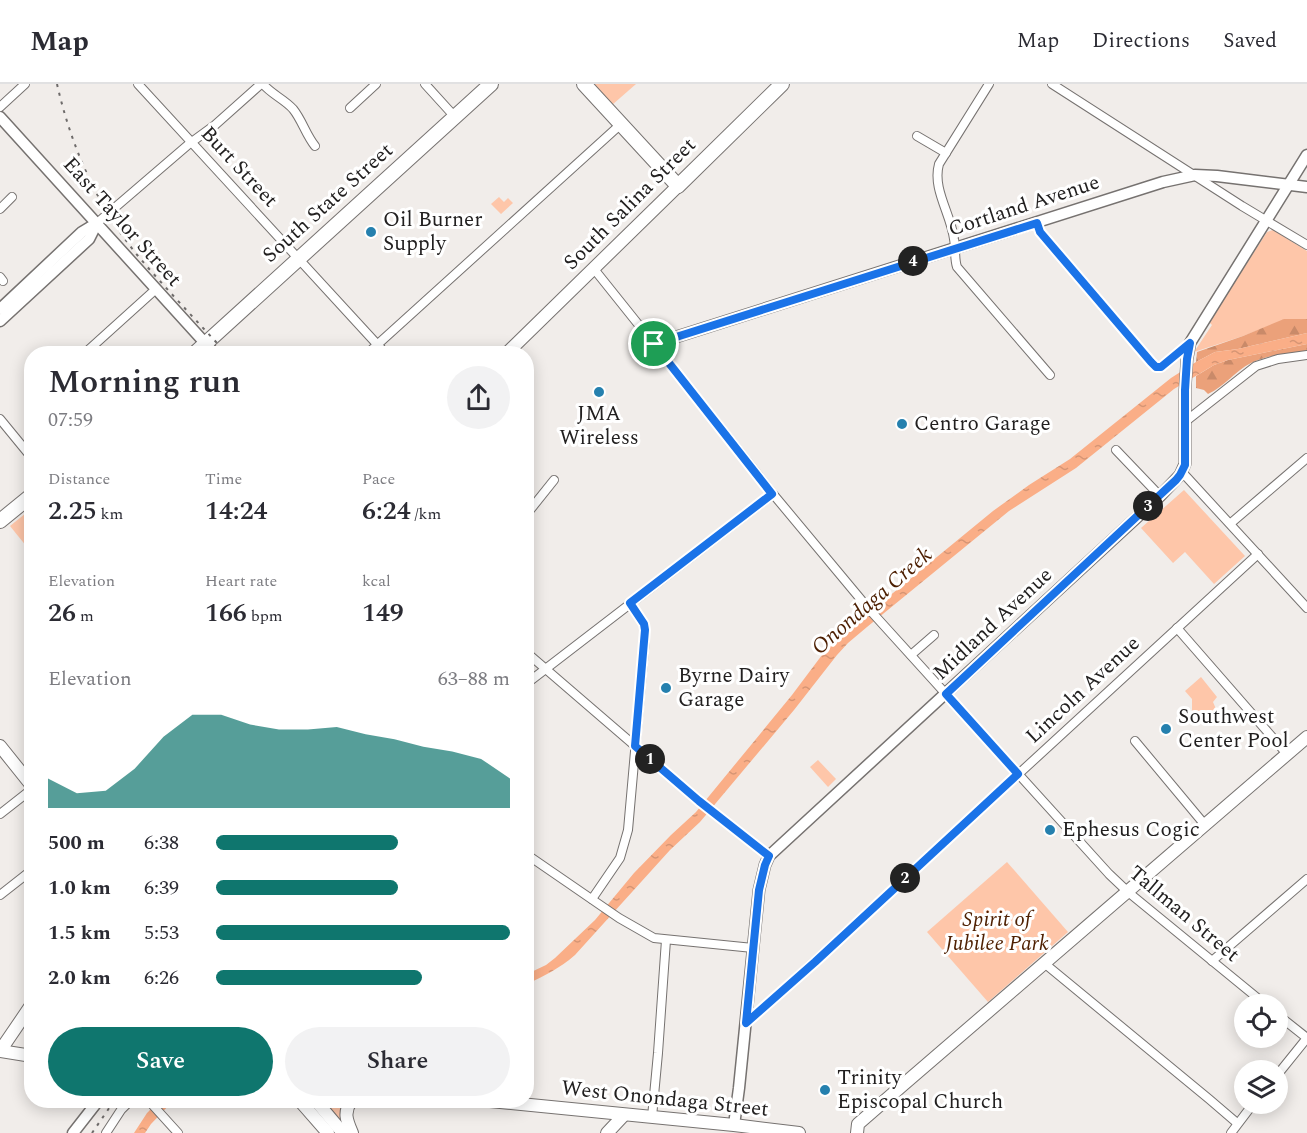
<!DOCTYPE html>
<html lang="en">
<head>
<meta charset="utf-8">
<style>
	body { margin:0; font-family:Spectral,serif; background:#f2f2f3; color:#2b2b33; height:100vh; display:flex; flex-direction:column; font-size:22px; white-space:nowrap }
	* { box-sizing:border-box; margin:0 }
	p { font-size:20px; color:#7c7c81 }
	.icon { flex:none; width:33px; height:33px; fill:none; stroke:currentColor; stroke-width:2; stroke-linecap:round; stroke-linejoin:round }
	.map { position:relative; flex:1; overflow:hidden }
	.side { position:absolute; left:24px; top:262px; width:510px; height:762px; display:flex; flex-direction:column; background:#fff; border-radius:24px; box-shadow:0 3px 15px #0003 }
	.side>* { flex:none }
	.buttons { position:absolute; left:1234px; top:910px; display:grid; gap:12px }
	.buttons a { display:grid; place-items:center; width:54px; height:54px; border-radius:50%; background:#fff; box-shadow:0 3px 15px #0003; font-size:30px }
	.pin { position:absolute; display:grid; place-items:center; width:51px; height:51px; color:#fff; margin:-26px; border:3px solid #fff; border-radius:50%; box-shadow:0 2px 6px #0007 }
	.km { position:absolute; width:30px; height:30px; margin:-15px; border-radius:50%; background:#222; color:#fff; font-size:16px; line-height:30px; text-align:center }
	.round { display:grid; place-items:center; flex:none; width:63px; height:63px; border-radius:32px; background:#f2f2f3 }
	.summary { display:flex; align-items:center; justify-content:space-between; height:102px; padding:0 24px }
	h1 { font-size:33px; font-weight:600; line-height:45px }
	.figures { display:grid; grid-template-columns:repeat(3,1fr); gap:9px; height:102px; padding:6px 24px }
	.figures div { display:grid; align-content:center }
	.figures b { font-size:26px; font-weight:600 }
	.figures small { font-size:16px; font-weight:400 }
	.figures p { font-size:16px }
	.chart { height:168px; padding:12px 24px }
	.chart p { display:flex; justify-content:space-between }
	.chart svg { width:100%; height:108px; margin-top:6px; fill:#0f766e; opacity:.7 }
	.button { display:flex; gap:12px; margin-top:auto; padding:12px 24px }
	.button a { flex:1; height:69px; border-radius:36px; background:#0f766e; color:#fff; font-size:24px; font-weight:600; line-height:69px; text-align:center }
	.button a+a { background:#f2f2f3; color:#2b2b33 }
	ul { padding:0 24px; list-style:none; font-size:20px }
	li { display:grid; grid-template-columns:96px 72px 1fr; align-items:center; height:45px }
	li i { height:15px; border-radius:8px; background:#0f766e }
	header { display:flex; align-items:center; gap:36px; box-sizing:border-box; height:84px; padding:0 30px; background:#fff; border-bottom:2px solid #e1e1e2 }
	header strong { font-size:28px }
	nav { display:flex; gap:33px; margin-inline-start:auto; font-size:21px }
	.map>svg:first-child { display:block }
</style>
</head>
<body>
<header>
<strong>Map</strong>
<nav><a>Map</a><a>Directions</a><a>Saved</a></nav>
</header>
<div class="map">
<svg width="1307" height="1049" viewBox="0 0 1307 1049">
	<defs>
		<pattern id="forest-firs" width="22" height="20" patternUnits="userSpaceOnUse" patternTransform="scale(1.5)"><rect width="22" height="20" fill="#eba17a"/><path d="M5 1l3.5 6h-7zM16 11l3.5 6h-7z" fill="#c98a69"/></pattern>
		<pattern id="water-ripples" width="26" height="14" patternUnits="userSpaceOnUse" patternTransform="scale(1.5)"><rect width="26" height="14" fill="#faae87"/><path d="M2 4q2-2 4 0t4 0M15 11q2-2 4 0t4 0" fill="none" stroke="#d69574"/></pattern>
	</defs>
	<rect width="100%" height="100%" fill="#f1edea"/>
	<g fill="#fec6a9">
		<path d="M 592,0 L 636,0 L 612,21 Z"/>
		<path d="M 499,113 L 504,118 L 508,114 L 513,119 L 501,130 L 491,120 Z"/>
		<path d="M 1273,146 L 1307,167 L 1307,235 L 1284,236 L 1243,252 L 1194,268 L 1212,241 L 1209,238 L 1267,148 Z"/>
		<path d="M 1184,406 L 1245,472 L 1214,500 L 1185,468 L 1173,479 L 1141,444 Z"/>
		<path d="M 31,425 L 31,468 L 10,442 Z"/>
		<path d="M 1201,593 L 1217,613 L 1213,618 L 1216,625 L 1208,632 L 1204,627 L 1195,634 L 1192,628 L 1192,615 L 1185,607 Z"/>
		<path d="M 818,676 L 836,695 L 828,703 L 810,683 Z"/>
		<path d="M 1007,778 L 1068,848 L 988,918 L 927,848 Z"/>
		<path d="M 320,1017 L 346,1019 L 344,1041 Z"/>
	</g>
	<g fill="url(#forest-firs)">
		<path d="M 1284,235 L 1307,235 L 1307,249 L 1238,265 L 1215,268 L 1196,278 L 1197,268 L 1243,252 Z"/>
		<path d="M 1307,260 L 1307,267 C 1288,269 1268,271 1251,279 C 1235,287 1224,303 1208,310 L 1204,306 L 1196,304 L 1196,292 L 1214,281 L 1228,276 Z"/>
	</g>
	<g fill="url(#water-ripples)">
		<path d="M 1307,249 L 1307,260 L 1228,276 L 1214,281 L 1174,305 L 1076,384 L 1009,427 L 867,543 L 848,559 L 837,571 L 794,626 L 700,738 L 670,766 L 575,871 C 560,884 544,892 527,900 L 527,890 L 546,881 L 555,874 L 595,836 L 634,789 L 671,751 L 696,728 L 792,611 L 822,571 L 851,541 L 893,509 L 993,427 L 1029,401 L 1070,375 L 1171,294 L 1196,278 L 1215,268 L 1238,265 Z"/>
		<path d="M 159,1017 L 173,1017 L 151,1040 L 145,1049 L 134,1049 L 147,1029 Z"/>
	</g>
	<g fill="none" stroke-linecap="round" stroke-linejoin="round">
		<g stroke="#767270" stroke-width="10">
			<g id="minor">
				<path d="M 138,0 L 386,270"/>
				<path d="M 263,0 C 271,10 284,15 293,25 C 302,36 306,51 315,62"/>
				<path d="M 425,0 L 455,33"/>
				<path d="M 989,0 L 939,80 C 932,105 951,130 954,155 C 956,165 954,174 957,183 L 1050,291"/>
				<path d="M 1052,0 L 1242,122 L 1307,161"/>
				<path d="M 0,23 L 25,0"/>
				<path d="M 350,24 L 376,0"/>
				<path d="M 917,52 L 946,69"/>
				<path d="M 0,125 L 12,113"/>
				<path d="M 97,139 L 189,60 L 215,41 L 261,0"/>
				<path d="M 1037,139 L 1040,148 L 1151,278 L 1156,283 L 1161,283 L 1190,259"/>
				<path d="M 594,185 L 654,260 L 773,410 L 868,524 L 1109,790 L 1128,808 L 1266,921"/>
				<path d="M 0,193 L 3,197"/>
				<path d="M 84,270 L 156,205"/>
				<path d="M 367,270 L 621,40"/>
				<path d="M 0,335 L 32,374"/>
				<path d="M 1186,337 L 1256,282 L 1278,275 L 1307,271"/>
				<path d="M 1116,366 L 1160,412"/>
				<path d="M 1182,388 L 1307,524"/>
				<path d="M 526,431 L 554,396"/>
				<path d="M 1231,439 L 1307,374"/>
				<path d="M 1177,544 L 1287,670"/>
				<path d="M 526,568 L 699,717 L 769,772"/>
				<path d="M 911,571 L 934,551"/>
				<path d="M 526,600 L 773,410"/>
				<path d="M 1135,657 L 1205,741"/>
				<path d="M 0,730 L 32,705"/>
				<path d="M 526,770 L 619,834 L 654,854 L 753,864"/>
				<path d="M 0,811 L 32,786"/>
				<path d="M 592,815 L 620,774 L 628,746 L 645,555 L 644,540 L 630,519"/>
				<path d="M 1212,877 L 1307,795"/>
				<path d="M 1044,879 L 1209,1015 L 1237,1039"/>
				<path d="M 1278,931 L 1307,954 L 1278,990"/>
				<path d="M 746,939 L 815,877 L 1258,470"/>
				<path d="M 149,1017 L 178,1049"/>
				<path d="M 652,1033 L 658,969 L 666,856"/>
				<path d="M 106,1049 L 121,1026 L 130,1017"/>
				<path d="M 1231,1049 L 1253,1020"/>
			</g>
		</g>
		<g stroke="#767270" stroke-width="13">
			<g id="tertiary">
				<path d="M 0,33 L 215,270"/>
				<path d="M 0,225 L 82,148 L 97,139"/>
				<path d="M 0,237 L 89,155 L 97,139"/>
				<path d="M 654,260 L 1163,98 L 1195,91 L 1217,92 L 1307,103"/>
				<path d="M 734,1041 L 739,1004 L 759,806 L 765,781 L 769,772 L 1160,412 L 1180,391 L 1185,380 L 1185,306 L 1187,275 L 1190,259 L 1307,71"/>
				<path d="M 73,1049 L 98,1017"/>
			</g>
		</g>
		<g stroke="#767270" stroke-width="14">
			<g id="secondary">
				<path d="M 506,270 L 678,102"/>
				<path d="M 0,662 L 32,702"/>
				<path d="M 32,920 L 0,967 L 32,972"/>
				<path d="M 300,1017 L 328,1049"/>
				<path d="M 316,1017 L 343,1049"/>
				<path d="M 351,1017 C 343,1029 347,1037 352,1049"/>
				<path d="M 490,1017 L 734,1041 L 799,1049"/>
				<path d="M 607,1049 L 624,1031"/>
				<path d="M 857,1049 L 858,1040 L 904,1000 L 1307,653"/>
			</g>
		</g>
		<g stroke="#767270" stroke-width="16">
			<g id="primary">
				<path d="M 584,0 L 678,102 L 782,0"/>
				<path d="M 194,270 L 491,0"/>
				<path d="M 0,437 L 32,411"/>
			</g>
		</g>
		<use href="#minor" stroke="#fff" stroke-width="8"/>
		<use href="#tertiary" stroke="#fff" stroke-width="10"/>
		<use href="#secondary" stroke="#fff" stroke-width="12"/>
		<use href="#primary" stroke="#fff" stroke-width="14"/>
		<g stroke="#6e6b6a" stroke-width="2" stroke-dasharray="3 6" stroke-linecap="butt">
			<path d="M 57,0 C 71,62 97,122 138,172 C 166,205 197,237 227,270"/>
			<path d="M 92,1049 L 114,1017"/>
		</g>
	</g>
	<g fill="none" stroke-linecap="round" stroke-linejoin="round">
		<g stroke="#fff" stroke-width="12">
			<path id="route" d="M 1037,139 L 1040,148 L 1151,278 L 1156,283 L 1161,283 L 1190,259 L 1187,275 L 1185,306 L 1185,381 L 1180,391 L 1176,396 L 946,610 L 1018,690 L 815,878 L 746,939 L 759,806 L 765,781 L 769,772 L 699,717 L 635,662 L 645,546 L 644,540 L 630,519 L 772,410 L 654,260 Z"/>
		</g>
		<use href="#route" stroke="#1a73e8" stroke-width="8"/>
	</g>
	<g fill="#2580ae" stroke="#fff" stroke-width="2">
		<circle cx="371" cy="148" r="6"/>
		<circle cx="599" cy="308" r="6"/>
		<circle cx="902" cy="340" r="6"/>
		<circle cx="666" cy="604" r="6"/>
		<circle cx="1166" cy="645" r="6"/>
		<circle cx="1050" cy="746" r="6"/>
		<circle cx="825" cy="1006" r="6"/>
	</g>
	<g text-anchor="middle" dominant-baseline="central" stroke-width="6" stroke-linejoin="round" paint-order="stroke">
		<g font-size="21" fill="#222020" stroke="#fff">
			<text transform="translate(239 83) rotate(47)">Burt Street</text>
			<text transform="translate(328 119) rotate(-42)">South State Street</text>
			<text transform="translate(630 120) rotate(-45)">South Salina Street</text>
			<text transform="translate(1024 122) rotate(-18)">Cortland Avenue</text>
			<text transform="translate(122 138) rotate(48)">East Taylor Street</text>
			<text transform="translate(993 540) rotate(-43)">Midland Avenue</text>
			<text transform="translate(1083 606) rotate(-43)">Lincoln Avenue</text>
			<text transform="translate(1184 830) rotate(40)">Tallman Street</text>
			<text transform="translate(665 1015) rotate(6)">West Onondaga Street</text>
		</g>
		<g font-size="21" fill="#222020" stroke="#fff" text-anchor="start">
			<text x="383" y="136">Oil Burner<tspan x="383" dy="24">Supply</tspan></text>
			<text x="599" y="330" text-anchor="middle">JMA<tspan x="599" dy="24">Wireless</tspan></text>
			<text x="914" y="340">Centro Garage</text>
			<text x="678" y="592">Byrne Dairy<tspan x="678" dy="24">Garage</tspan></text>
			<text x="1178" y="633">Southwest<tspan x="1178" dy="24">Center Pool</tspan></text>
			<text x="1062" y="746">Ephesus Cogic</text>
			<text x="837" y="994">Trinity<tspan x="837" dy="24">Episcopal Church</tspan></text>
		</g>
		<g font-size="21" font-style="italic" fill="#4f2103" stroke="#fff">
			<text x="997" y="836">Spirit of<tspan x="997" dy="24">Jubilee Park</tspan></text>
		</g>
		<g font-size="22" font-style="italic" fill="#4c1e01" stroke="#fff">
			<text transform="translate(872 517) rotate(-41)">Onondaga Creek</text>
		</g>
	</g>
</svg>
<div class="buttons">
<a><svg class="icon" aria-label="locate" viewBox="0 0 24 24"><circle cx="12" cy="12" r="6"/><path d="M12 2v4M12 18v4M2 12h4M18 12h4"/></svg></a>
<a><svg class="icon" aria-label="layers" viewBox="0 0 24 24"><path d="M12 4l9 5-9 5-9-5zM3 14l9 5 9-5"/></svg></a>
</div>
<div class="pin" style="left:654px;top:260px;background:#1e9e55"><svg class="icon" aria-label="arrive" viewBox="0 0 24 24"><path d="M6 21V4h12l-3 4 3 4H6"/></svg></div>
<b class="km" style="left:650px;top:675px">1</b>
<b class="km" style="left:905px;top:794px">2</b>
<b class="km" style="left:1148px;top:422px">3</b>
<b class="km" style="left:913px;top:177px">4</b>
<section class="side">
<div class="summary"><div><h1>Morning run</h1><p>07:59</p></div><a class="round"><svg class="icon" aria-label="share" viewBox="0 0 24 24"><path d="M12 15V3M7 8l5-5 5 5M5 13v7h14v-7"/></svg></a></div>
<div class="figures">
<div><p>Distance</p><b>2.25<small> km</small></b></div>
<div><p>Time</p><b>14:24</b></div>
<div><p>Pace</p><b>6:24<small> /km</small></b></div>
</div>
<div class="figures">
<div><p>Elevation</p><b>26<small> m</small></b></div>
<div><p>Heart rate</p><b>166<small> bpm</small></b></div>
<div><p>kcal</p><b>149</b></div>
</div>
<div class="chart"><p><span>Elevation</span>63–88 m</p>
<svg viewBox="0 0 160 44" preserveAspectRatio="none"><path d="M0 44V32L10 38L20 37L30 28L40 15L50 6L60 6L70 10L80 12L90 12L100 11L110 14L120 16L130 19L140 21L150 24L160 32V44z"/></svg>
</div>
<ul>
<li><b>500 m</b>6:38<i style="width:62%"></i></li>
<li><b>1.0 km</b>6:39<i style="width:62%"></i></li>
<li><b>1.5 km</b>5:53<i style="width:100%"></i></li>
<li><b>2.0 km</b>6:26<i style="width:70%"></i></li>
</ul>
<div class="button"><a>Save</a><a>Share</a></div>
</section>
</div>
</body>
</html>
